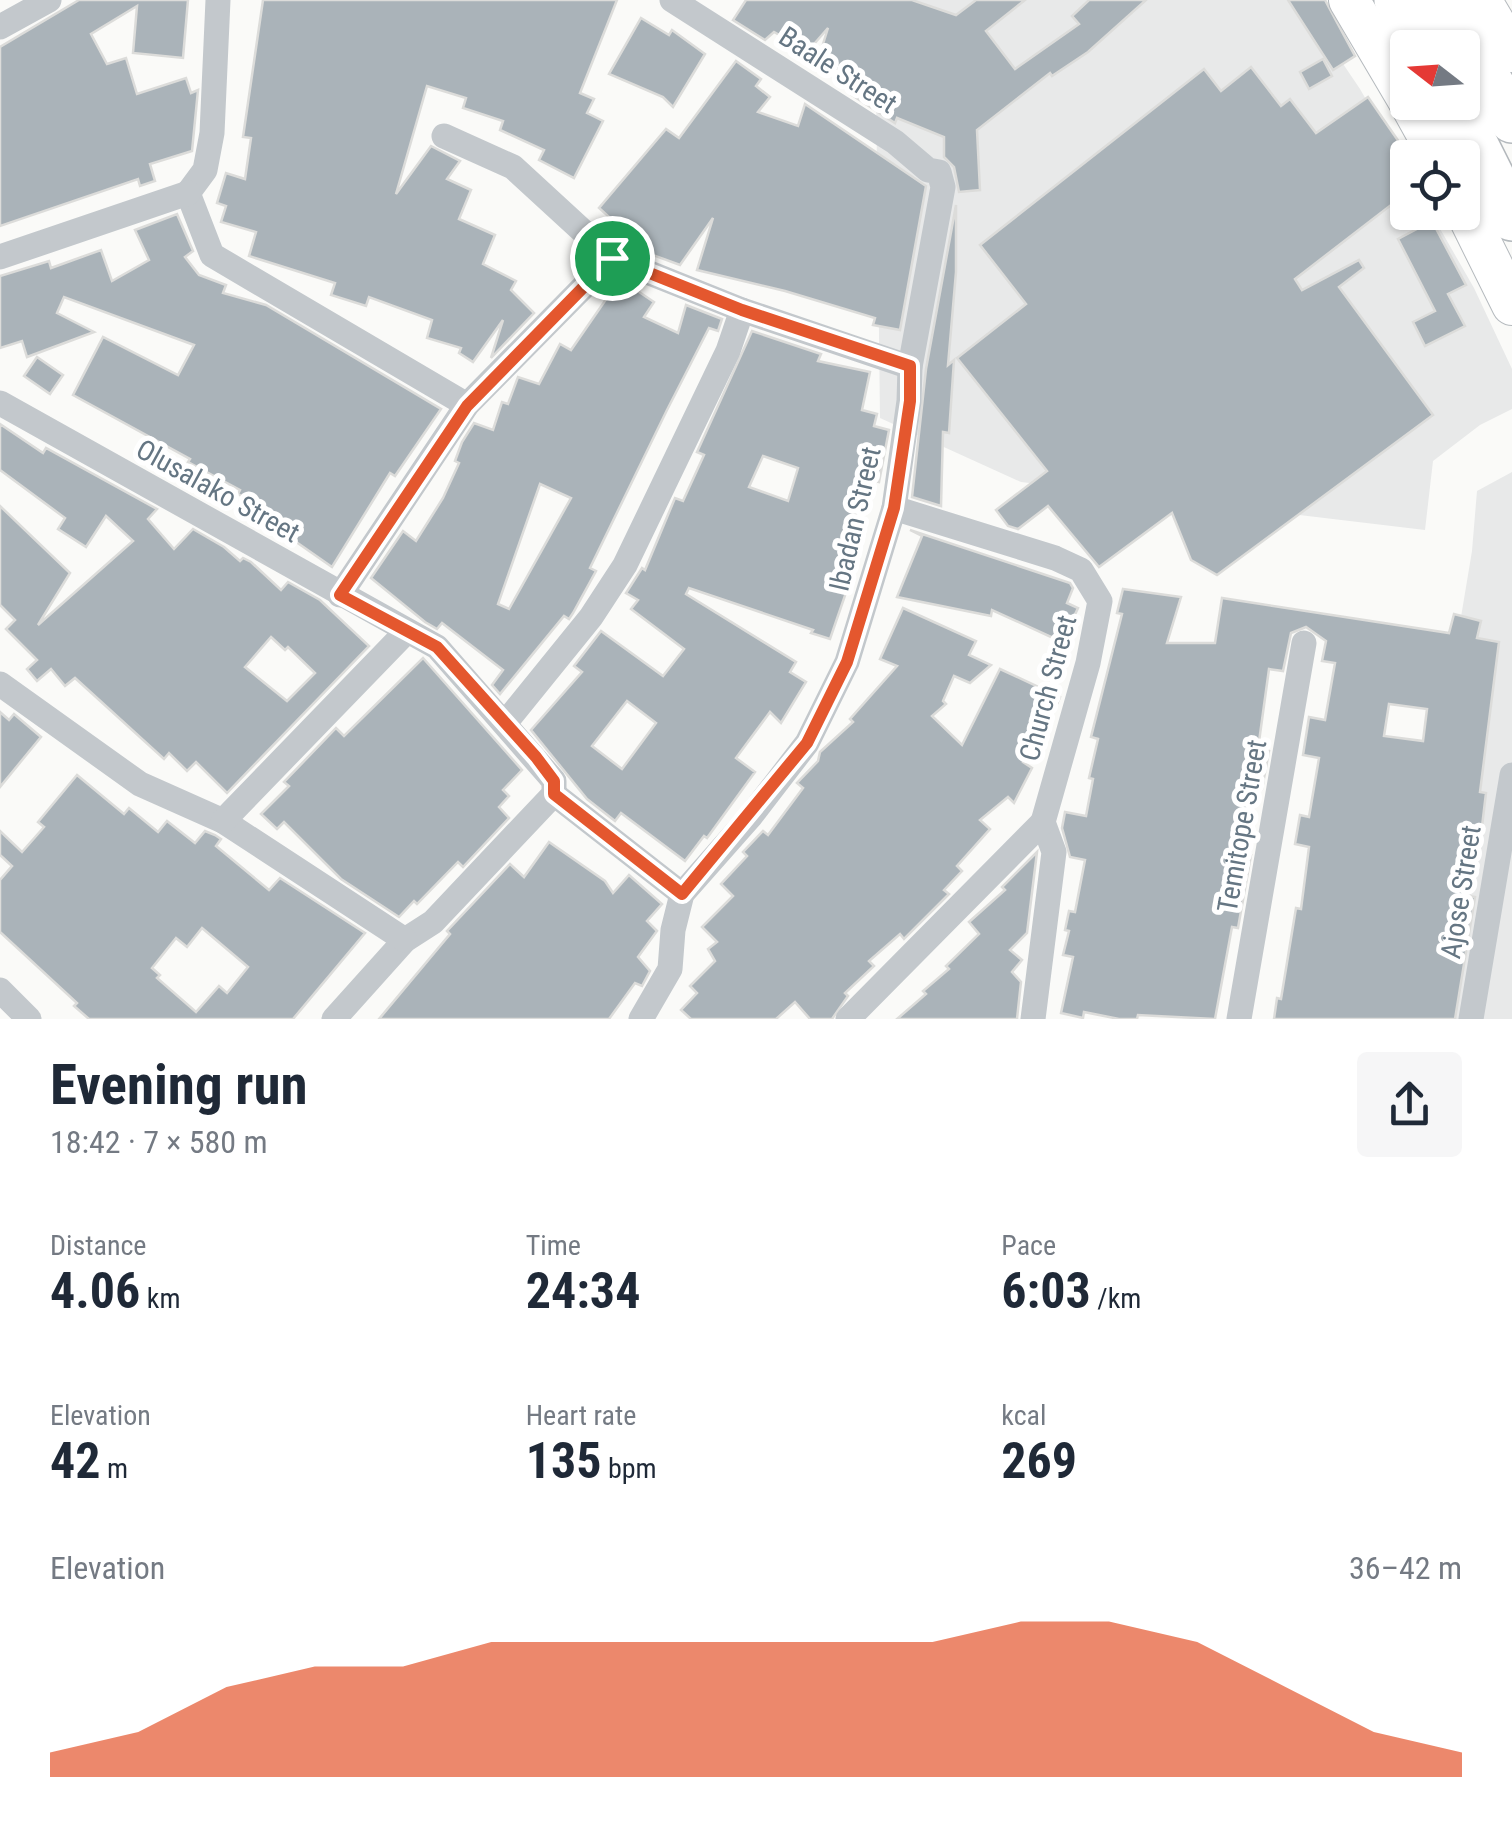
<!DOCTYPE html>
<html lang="en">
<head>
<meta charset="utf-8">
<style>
	body { margin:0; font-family:"Roboto Condensed",sans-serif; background:#f6f6f7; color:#1f2937; height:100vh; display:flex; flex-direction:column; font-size:38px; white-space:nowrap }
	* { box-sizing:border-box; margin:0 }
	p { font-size:32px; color:#747a83 }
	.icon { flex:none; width:55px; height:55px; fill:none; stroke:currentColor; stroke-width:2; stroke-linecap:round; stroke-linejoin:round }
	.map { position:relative; height:1019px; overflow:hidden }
	.sheet { display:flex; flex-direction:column; background:#fff; flex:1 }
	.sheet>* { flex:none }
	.needle { width:65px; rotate:287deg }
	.tools { position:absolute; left:1390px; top:30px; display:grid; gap:20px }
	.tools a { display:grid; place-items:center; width:90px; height:90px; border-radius:10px; background:#fff; box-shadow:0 2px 8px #0004; font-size:50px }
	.pin { position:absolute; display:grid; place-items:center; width:85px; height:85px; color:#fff; margin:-42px; border:5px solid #fff; border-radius:50%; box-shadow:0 2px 10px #0007 }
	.round { display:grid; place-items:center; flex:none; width:105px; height:105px; border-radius:10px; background:#f6f6f7 }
	.head { display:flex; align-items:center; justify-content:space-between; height:170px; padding:0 50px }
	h1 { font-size:55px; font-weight:700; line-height:75px }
	.metrics { display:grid; grid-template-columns:repeat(3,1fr); gap:15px; height:170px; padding:10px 50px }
	.metrics div { display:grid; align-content:center }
	.metrics b { font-size:50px; font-weight:700 }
	.metrics small { font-size:28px; font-weight:400 }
	.metrics p { font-size:28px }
	.chart { height:280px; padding:20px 50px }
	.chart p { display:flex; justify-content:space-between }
	.chart svg { width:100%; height:180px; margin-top:10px; fill:#e4572e; opacity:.7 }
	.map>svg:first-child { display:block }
</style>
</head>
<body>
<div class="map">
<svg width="1512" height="1019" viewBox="0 0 1512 1019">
	<rect width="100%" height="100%" fill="#fafaf8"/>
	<g fill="#e8e9e9">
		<path d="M 875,0 L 1300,0 L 1360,89 L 1407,171 L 1408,212 L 1431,213 L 1474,288 L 1512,369 L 1512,409 L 1480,425 L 1433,461 L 1425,530 L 1021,482 L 880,418 Z"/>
		<path d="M 1512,472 L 1512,1019 L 1394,1019 L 1472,551 L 1477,491 Z"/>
	</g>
	<g fill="#aab3b9" stroke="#dcdcda" stroke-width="2.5" fill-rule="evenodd">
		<path d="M 79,0 L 188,0 L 183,58 L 133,53 L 137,6 L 91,34 L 107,64 L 126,58 L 137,94 L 186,78 L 191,93 L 198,90 L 192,151 L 150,164 L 155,181 L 140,186 L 138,179 L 0,226 L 0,47 Z"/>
		<path d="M 263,0 L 617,0 L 580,93 L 594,99 L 587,113 L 603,121 L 574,178 L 539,160 L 544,150 L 500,130 L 503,121 L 463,108 L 466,98 L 427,86 L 396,194 L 431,146 L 460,161 L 447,179 L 471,190 L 459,219 L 495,235 L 483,264 L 516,281 L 511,290 L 534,313 L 491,358 L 503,320 L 473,362 L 459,353 L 461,348 L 427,338 L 432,320 L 369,297 L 366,306 L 331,295 L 335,283 L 249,256 L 256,232 L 221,222 L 226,206 L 217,203 L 226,173 L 245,179 L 251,138 L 243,137 Z"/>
		<path d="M 746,0 L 912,0 L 956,15 L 976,0 L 1025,0 L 986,31 L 1015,69 L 1079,24 L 1072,16 L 1089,0 L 1146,0 L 1088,52 L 1052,76 L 1050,73 L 977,130 L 980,190 L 959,192 L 954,167 L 944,157 L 944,137 L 897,118 L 895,123 L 852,95 L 859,79 L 818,60 L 828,28 L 808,51 L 774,32 L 765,40 L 733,20 Z"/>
		<path d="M 1288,0 L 1325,0 L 1355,56 L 1333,70 Z"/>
		<path d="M 641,18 L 669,35 L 672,30 L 705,54 L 673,107 L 663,97 L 609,74 Z"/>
		<path d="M 1323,59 L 1332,76 L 1309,89 L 1300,72 Z"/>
		<path d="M 736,61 L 761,79 L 756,86 L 770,97 L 758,112 L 798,126 L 805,104 L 926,186 L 900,330 L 873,325 L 875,318 L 785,291 L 697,270 L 713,218 L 680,265 L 650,254 L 599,208 L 666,129 L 679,138 Z"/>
		<path d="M 1251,67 L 1281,106 L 1290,99 L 1316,133 L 1368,97 L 1408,155 L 1408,192 L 1295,279 L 1302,290 L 1359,260 L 1364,268 L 1339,287 L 1433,415 L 1217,575 L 1191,560 L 1172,513 L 1099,567 L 1048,506 L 1018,529 L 1008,526 L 996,510 L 1047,471 L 957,358 L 1026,304 L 980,245 L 1204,69 L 1221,91 Z"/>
		<path d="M 956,205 L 956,272 L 948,365 L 954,360 L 949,433 L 943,432 L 941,506 L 912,497 L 926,369 Z"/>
		<path d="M 177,214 L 193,251 L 185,257 L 199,275 L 226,285 L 223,293 L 266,305 L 441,409 L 395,476 L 390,473 L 332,567 L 269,523 L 275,514 L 238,494 L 240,490 L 188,462 L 190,459 L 73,395 L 103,337 L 178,375 L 194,345 L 64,297 L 57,313 L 94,332 L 27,357 L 22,341 L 0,348 L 0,276 L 49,261 L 51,268 L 101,250 L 112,281 L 149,260 L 135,230 Z"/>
		<path d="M 1432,221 L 1466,285 L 1448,294 L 1465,326 L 1425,346 L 1413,322 L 1435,311 L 1398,239 Z"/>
		<path d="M 620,279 L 654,302 L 644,317 L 678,333 L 686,305 L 722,319 L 718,331 L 709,328 L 667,410 L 590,568 L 596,571 L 573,613 L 569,619 L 564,616 L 500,694 L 492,685 L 503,670 L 442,623 L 437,629 L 425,622 L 371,578 L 403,531 L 416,541 L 443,498 L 459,463 L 455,461 L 462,442 L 474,423 L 493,430 L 502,402 L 508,404 L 518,377 L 539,384 L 560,344 L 571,350 ZM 540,484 L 571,498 L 509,609 L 498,604 Z"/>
		<path d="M 752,331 L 821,354 L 818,361 L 870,372 L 862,410 L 877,414 L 874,426 L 889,430 L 879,482 L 864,479 L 853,513 L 861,516 L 849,553 L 859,555 L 830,639 L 811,633 L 813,630 L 689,588 L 686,594 L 796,662 L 790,672 L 806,682 L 781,723 L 770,712 L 736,758 L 755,772 L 707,838 L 704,836 L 685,861 L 621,813 L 615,821 L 587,799 L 531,730 L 582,672 L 574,666 L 601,631 L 663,676 L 684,649 L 631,609 L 638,600 L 626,593 L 642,568 L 645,570 L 675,498 L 683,501 L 704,455 L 697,452 ZM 763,456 L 798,468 L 788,501 L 749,487 ZM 627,701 L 656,723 L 622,769 L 592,746 Z"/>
		<path d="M 37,357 L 63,375 L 50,394 L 24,376 Z"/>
		<path d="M 0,424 L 43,453 L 46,448 L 157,509 L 148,519 L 174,549 L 193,529 L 224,547 L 240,561 L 243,558 L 251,562 L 281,590 L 288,582 L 320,600 L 369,646 L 227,793 L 196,762 L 187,771 L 169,753 L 164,759 L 75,678 L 65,686 L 51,669 L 37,681 L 27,669 L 37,660 L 6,629 L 15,620 L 0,605 L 0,506 L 70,573 L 38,625 L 133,541 L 106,516 L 86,547 L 58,529 L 65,518 L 0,470 ZM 271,637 L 285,650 L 288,647 L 315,673 L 287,701 L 245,667 Z"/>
		<path d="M 910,530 L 1070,583 L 1073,588 L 1067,603 L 1078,608 L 1062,642 L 992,610 L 991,616 L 897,597 L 922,536 Z"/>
		<path d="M 1123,589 L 1181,597 L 1167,643 L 1215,643 L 1222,598 L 1449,633 L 1454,614 L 1481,621 L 1477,638 L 1499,642 L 1480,792 L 1486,793 L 1481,835 L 1469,896 L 1475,897 L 1455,1019 L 1274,1019 L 1277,998 L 1281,999 L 1296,908 L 1301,909 L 1309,847 L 1295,844 L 1300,815 L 1309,817 L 1319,758 L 1303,755 L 1309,717 L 1325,720 L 1335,663 L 1322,661 L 1326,641 L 1306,627 L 1291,633 L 1283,671 L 1269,669 L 1258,749 L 1269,751 L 1262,789 L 1253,790 L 1242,854 L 1251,855 L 1238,928 L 1232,927 L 1215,1019 L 1138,1015 L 1137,1019 L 1119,1019 L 1084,1012 L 1083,1018 L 1061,1013 L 1073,957 L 1063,955 L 1069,931 L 1065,930 L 1069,911 L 1075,912 L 1085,860 L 1070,857 L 1062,828 L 1065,812 L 1086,816 L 1093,779 L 1089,778 L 1098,739 L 1091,737 L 1122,614 L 1117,613 ZM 1389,704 L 1427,709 L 1423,741 L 1384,736 Z"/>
		<path d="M 903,608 L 976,641 L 969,655 L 991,665 L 970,683 L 954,676 L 943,701 L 946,704 L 932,716 L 962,745 L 1000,669 L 1060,697 L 1050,720 L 1042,716 L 1023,762 L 1032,768 L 1014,803 L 1008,797 L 980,820 L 990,829 L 957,866 L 962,871 L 944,890 L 949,894 L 904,939 L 900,934 L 869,961 L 874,966 L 845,993 L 848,996 L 832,1019 L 810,1019 L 795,1002 L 776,1019 L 691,1019 L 681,1010 L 697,993 L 690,986 L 715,961 L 708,949 L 717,942 L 702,927 L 733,896 L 721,884 L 747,856 L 743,852 L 763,831 L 768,835 L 803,788 L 797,783 L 818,761 L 820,752 L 853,722 L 850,719 L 897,666 L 880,659 Z"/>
		<path d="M 423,658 L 522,770 L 503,790 L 509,796 L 499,807 L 509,818 L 463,867 L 458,862 L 417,904 L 414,901 L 399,917 L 341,879 L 284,822 L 277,829 L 261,814 L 289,786 L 284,782 L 336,728 L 344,736 Z"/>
		<path d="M 0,712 L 9,720 L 14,714 L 41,737 L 0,787 Z"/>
		<path d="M 77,775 L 124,814 L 129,808 L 158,832 L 167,821 L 195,843 L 205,831 L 215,835 L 221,839 L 216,846 L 269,890 L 280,878 L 365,933 L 293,1019 L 89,1019 L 74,1006 L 77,1003 L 0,932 L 0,880 L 12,866 L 0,855 L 0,831 L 22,852 L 44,827 L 38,822 ZM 202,928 L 248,967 L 227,993 L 219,986 L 196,1012 L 157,978 L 160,975 L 152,968 L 176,938 L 187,947 Z"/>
		<path d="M 549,842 L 605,881 L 613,893 L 629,875 L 662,904 L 647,921 L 657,931 L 638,957 L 650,971 L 642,986 L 635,983 L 609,1019 L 379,1019 L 450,934 L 447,931 L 510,864 L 524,877 Z"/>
		<path d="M 1037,852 L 1027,933 L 1010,950 L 1022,960 L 1012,972 L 1021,982 L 1017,1019 L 897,1019 L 926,994 L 923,991 L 949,969 L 946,966 L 979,934 L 969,922 L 1005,890 L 1002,887 Z"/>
	</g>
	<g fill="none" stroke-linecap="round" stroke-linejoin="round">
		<g stroke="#b5babe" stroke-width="42">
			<g id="primary">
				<path d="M 1349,0 L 1408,100"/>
				<path d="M 1481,0 L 1512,52"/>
				<path d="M 1409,102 L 1440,158"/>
				<path d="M 1462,204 L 1512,305"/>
			</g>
		</g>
		<g stroke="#b4b9bd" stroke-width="48">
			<g id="motorway">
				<path d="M 1397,0 L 1425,48"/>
				<path d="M 1442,0 L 1512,120"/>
				<path d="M 1454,102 L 1512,218"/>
			</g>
		</g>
		<g stroke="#c3c8cc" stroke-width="25">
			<path d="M 0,27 L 49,0"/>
			<path d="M 444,136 L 513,167 L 612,258 L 742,310 L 910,367"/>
			<path d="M 188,193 L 212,255 L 467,405"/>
			<path d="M 188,193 L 205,170 L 212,133 L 218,0"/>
			<path d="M 0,257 L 188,193"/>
			<path d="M 0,403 L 437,647 L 554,781 L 554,794 L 433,922 L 405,940 L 334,1019"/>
			<path d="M 894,508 L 1055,558 L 1081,570 L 1100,601 L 1088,663 L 1043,822 L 1054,852 L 1033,1019"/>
			<path d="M 340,595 L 467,405 L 612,258"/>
			<path d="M 0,684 L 140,784 L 223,821 L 405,940"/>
			<path d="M 506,722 L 591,617 L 625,565 L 728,351 L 742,310"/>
			<path d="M 554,794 L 682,894"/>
			<path d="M 223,821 L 406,632"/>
			<path d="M 0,990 L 29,1019"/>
			<path d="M 641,1019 L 670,969 L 673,930 L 682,894 L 750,817 L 807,743 L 847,662 L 894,508 L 909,401 L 910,367 L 943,187 L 939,172 L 928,170 L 895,142 L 672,0"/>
			<path d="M 848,1019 L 1043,822"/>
			<path d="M 1239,1019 L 1304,643"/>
			<path d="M 1471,1019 L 1512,775"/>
		</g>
		<use href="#primary" stroke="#fff" stroke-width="40"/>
		<use href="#motorway" stroke="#fff" stroke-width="45"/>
	</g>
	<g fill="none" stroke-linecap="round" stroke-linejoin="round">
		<g stroke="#fff" stroke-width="20">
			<path id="route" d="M 612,258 L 742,310 L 910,366 L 910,401 L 894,508 L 847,662 L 807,743 L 682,894 L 554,794 L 554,781 L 536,757 L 437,647 L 340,595 L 467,406 Z"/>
		</g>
		<use href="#route" stroke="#e4572e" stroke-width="12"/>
	</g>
	<g text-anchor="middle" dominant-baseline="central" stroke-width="10" stroke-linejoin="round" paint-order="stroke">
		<g font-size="28" fill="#657683" stroke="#fff">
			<text transform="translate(838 70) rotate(33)">Baale Street</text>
			<text transform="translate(218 491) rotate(29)">Olusalako Street</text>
			<text transform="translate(855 519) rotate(-77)">Ibadan Street</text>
			<text transform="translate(1048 688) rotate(-75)">Church Street</text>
			<text transform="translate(1242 826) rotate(-80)">Temitope Street</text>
			<text transform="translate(1461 892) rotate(-81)">Ajose Street</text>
		</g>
	</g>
</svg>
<div class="tools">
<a><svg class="needle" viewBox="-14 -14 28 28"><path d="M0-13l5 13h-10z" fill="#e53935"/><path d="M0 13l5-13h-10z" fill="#747a83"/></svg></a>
<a><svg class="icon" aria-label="locate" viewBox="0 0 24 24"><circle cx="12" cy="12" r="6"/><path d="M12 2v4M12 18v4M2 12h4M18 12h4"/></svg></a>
</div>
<div class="pin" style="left:612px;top:258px;background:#1e9e55"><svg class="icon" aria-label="arrive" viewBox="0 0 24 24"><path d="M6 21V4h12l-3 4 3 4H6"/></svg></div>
</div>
<section class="sheet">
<div class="head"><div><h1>Evening run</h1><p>18:42 · 7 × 580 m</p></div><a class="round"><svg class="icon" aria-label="share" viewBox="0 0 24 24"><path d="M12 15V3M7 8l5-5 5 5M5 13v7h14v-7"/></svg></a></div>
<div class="metrics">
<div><p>Distance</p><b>4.06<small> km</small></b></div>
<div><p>Time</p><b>24:34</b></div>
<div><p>Pace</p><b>6:03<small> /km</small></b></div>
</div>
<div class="metrics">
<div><p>Elevation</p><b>42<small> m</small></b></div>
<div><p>Heart rate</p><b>135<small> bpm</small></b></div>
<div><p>kcal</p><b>269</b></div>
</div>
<div class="chart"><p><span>Elevation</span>36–42 m</p>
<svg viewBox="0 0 160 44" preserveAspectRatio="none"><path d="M0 44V38L10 33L20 22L30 17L40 17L50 11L60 11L70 11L80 11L90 11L100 11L110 6L120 6L130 11L140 22L150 33L160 38V44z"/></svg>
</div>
</section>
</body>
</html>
